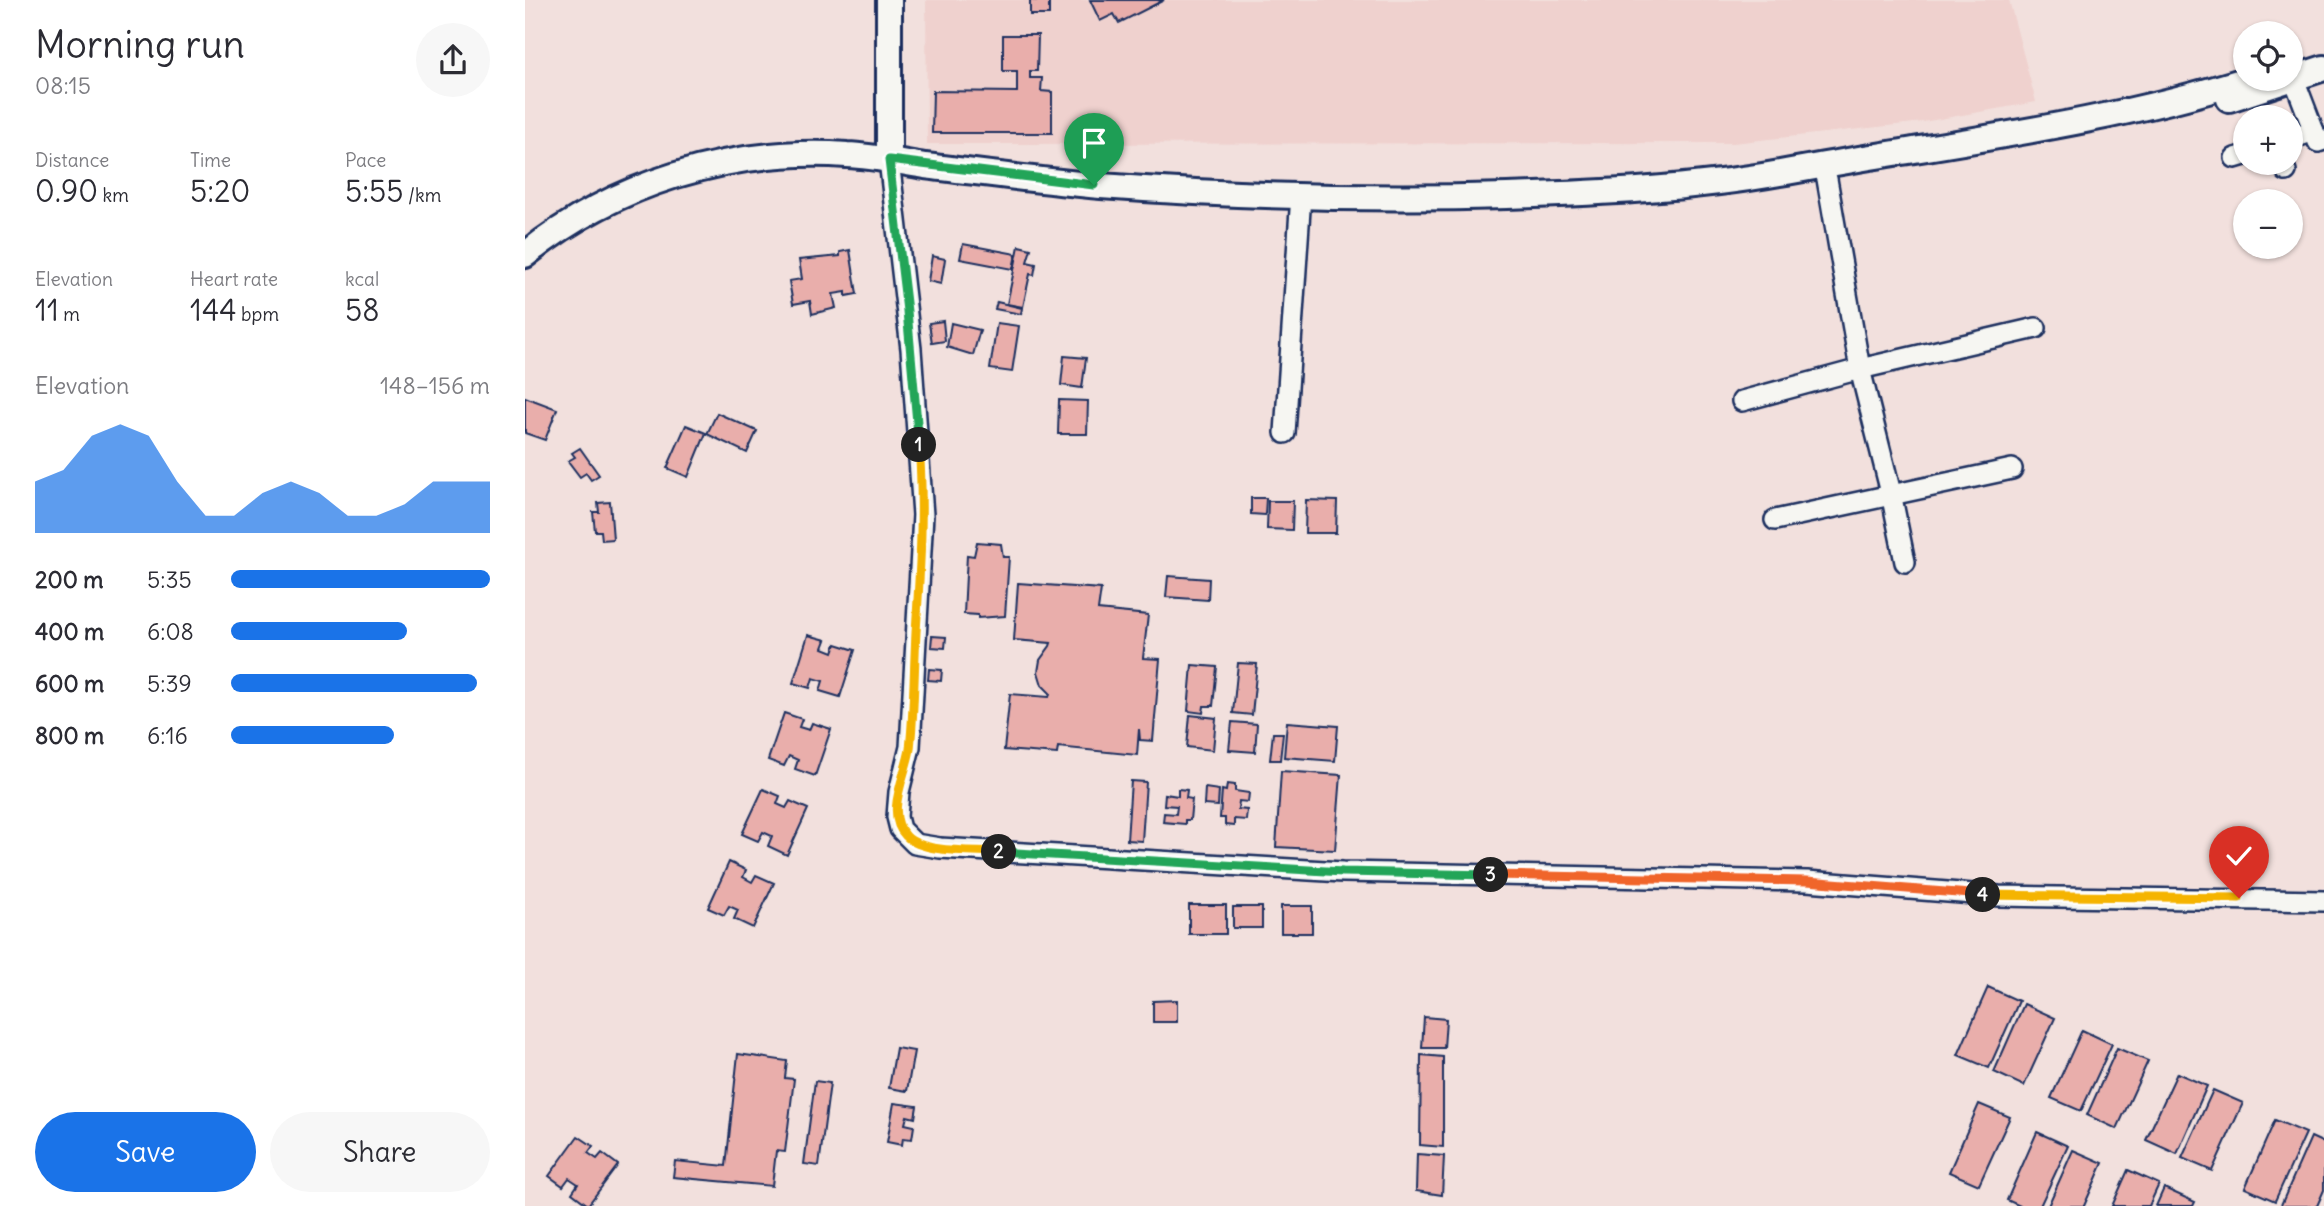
<!DOCTYPE html>
<html lang="en">
<head>
<meta charset="utf-8">
<style>
	body { margin:0; font-family:Delius,sans-serif; background:#f7f7f7; color:#2b2b33; height:100vh; display:flex; flex-direction:column; font-size:26px; white-space:nowrap }
	* { box-sizing:border-box; margin:0 }
	p { font-size:23px; color:#7c7c81 }
	.icon { flex:none; width:38px; height:38px; fill:none; stroke:currentColor; stroke-width:2; stroke-linecap:round; stroke-linejoin:round }
	.map { position:relative; flex:1; overflow:hidden }
	.details { display:flex; flex-direction:column; background:#fff; width:525px }
	.details>* { flex:none }
	.buttons { position:absolute; left:1708px; top:21px; display:grid; gap:14px }
	.buttons a { display:grid; place-items:center; width:70px; height:70px; border-radius:50%; background:#fff; box-shadow:0 2px 5px #0004; font-size:35px }
	.pin { position:absolute; display:grid; place-items:center; width:60px; height:60px; color:#fff; margin:-72px -30px; border-radius:50% 50% 50% 0; rotate:-45deg; box-shadow:0 0 7px #0007 }
	.pin .icon { rotate:45deg }
	.km { position:absolute; width:35px; height:35px; margin:-18px; border-radius:50%; background:#222; color:#fff; font-size:19px; line-height:35px; text-align:center }
	.round { display:grid; place-items:center; flex:none; width:74px; height:74px; border-radius:37px; background:#f7f7f7 }
	.overview { display:flex; align-items:center; justify-content:space-between; height:119px; padding:0 35px }
	h1 { font-size:38px; font-weight:600; line-height:52px }
	.figures { display:grid; grid-template-columns:repeat(3,1fr); gap:10px; height:119px; padding:7px 35px }
	.figures div { display:grid; align-content:center }
	.figures b { font-size:30px; font-weight:600 }
	.figures small { font-size:19px; font-weight:400 }
	.figures p { font-size:19px }
	.chart { height:196px; padding:14px 35px }
	.chart p { display:flex; justify-content:space-between }
	.chart svg { width:100%; height:126px; margin-top:7px; fill:#1a73e8; opacity:.7 }
	.cta { display:flex; gap:14px; margin-top:auto; padding:14px 35px }
	.cta a { flex:1; height:80px; border-radius:42px; background:#1a73e8; color:#fff; font-size:28px; font-weight:600; line-height:80px; text-align:center }
	.cta a+a { background:#f7f7f7; color:#2b2b33 }
	ul { padding:0 35px; list-style:none; font-size:23px }
	li { display:grid; grid-template-columns:112px 84px 1fr; align-items:center; height:52px }
	li i { height:18px; border-radius:9px; background:#1a73e8 }
	main { display:flex; flex:1; min-height:0 }
	.map>svg:first-child { display:block }
</style>
</head>
<body>
<main>
<section class="details">
<div class="overview"><div><h1>Morning run</h1><p>08:15</p></div><a class="round"><svg class="icon" aria-label="share" viewBox="0 0 24 24"><path d="M12 15V3M7 8l5-5 5 5M5 13v7h14v-7"/></svg></a></div>
<div class="figures">
<div><p>Distance</p><b>0.90<small> km</small></b></div>
<div><p>Time</p><b>5:20</b></div>
<div><p>Pace</p><b>5:55<small> /km</small></b></div>
</div>
<div class="figures">
<div><p>Elevation</p><b>11<small> m</small></b></div>
<div><p>Heart rate</p><b>144<small> bpm</small></b></div>
<div><p>kcal</p><b>58</b></div>
</div>
<div class="chart"><p><span>Elevation</span>148–156 m</p>
<svg viewBox="0 0 160 44" preserveAspectRatio="none"><path d="M0 44V26L10 22L20 10L30 6L40 10L50 26L60 38L70 38L80 30L90 26L100 30L110 38L120 38L130 34L140 26L150 26L160 26V44z"/></svg>
</div>
<ul>
<li><b>200 m</b>5:35<i style="width:100%"></i></li>
<li><b>400 m</b>6:08<i style="width:68%"></i></li>
<li><b>600 m</b>5:39<i style="width:95%"></i></li>
<li><b>800 m</b>6:16<i style="width:63%"></i></li>
</ul>
<div class="cta"><a>Save</a><a>Share</a></div>
</section>
<div class="map">
<svg width="1799" height="1206" viewBox="0 0 1799 1206">
	<rect width="100%" height="100%" fill="#f2e0dd"/>
	<filter id="ink" filterUnits="userSpaceOnUse"><feTurbulence type="fractalNoise" baseFrequency=".0143" numOctaves="2"/><feDisplacementMap in="SourceGraphic" scale="14" xChannelSelector="R" yChannelSelector="G"/><feConvolveMatrix kernelMatrix="1 2 1 2 8 2 1 2 1" color-interpolation-filters="sRGB"/></filter>
	<g filter="url(#ink)">
		<path fill="#efd1ce" d="M 401,0 L 1484,0 L 1511,102 L 1398,122 L 1208,143 L 402,144 Z"/>
		<g fill="#e9aeab" stroke="#1b2f5e" stroke-width="2">
			<path d="M 505,0 L 524,1 L 524,15 L 505,15 Z"/>
			<path d="M 565,0 L 639,0 L 594,23 L 589,14 L 575,21 Z"/>
			<path d="M 478,35 L 513,35 L 512,71 L 505,71 L 505,78 L 517,78 L 516,91 L 527,92 L 527,133 L 407,133 L 408,91 L 492,92 L 492,71 L 478,71 Z"/>
			<path d="M 438,244 L 491,254 L 488,269 L 435,259 Z"/>
			<path d="M 494,246 L 506,249 L 502,262 L 511,264 L 509,275 L 505,274 L 498,307 L 482,304 Z"/>
			<path d="M 325,250 L 332,294 L 321,296 L 321,292 L 308,294 L 311,308 L 287,314 L 285,301 L 268,304 L 264,281 L 277,279 L 274,260 L 315,256 L 315,252 Z"/>
			<path d="M 407,256 L 420,259 L 416,284 L 403,281 Z"/>
			<path d="M 472,302 L 497,308 L 496,314 L 470,309 Z"/>
			<path d="M 418,321 L 420,341 L 407,343 L 404,323 Z"/>
			<path d="M 426,323 L 455,330 L 448,355 L 422,347 Z"/>
			<path d="M 472,323 L 494,326 L 487,372 L 465,369 Z"/>
			<path d="M 539,356 L 561,358 L 557,388 L 536,385 Z"/>
			<path d="M 0,397 L 32,409 L 20,440 L 0,433 Z"/>
			<path d="M 534,400 L 563,401 L 562,434 L 533,434 Z"/>
			<path d="M 192,413 L 232,431 L 222,453 L 182,434 Z"/>
			<path d="M 161,425 L 181,433 L 163,477 L 142,468 Z"/>
			<path d="M 55,448 L 74,475 L 66,480 L 61,473 L 55,477 L 43,461 L 50,457 L 47,453 Z"/>
			<path d="M 726,498 L 741,498 L 740,515 L 726,514 Z"/>
			<path d="M 781,500 L 812,501 L 811,533 L 780,533 Z"/>
			<path d="M 743,501 L 768,501 L 767,530 L 742,529 Z"/>
			<path d="M 85,502 L 88,539 L 77,540 L 76,531 L 70,531 L 68,512 L 74,512 L 73,503 Z"/>
			<path d="M 452,542 L 476,544 L 478,557 L 484,557 L 480,616 L 453,618 L 453,615 L 439,614 L 442,555 L 449,556 Z"/>
			<path d="M 643,576 L 684,579 L 683,600 L 641,597 Z"/>
			<path d="M 493,583 L 576,589 L 573,610 L 623,615 L 618,658 L 635,659 L 628,741 L 615,740 L 614,729 L 612,755 L 533,747 L 532,754 L 479,750 L 485,694 L 524,697 L 525,693 L 517,685 L 513,672 L 515,660 L 525,646 L 526,643 L 489,640 Z"/>
			<path d="M 283,635 L 301,640 L 298,648 L 308,652 L 311,644 L 330,650 L 315,697 L 295,691 L 298,681 L 288,678 L 285,688 L 268,683 Z"/>
			<path d="M 407,636 L 421,637 L 420,648 L 406,647 Z"/>
			<path d="M 713,663 L 732,664 L 727,715 L 708,713 Z"/>
			<path d="M 667,665 L 692,667 L 688,706 L 679,706 L 678,713 L 663,711 Z"/>
			<path d="M 404,669 L 417,670 L 416,681 L 403,680 Z"/>
			<path d="M 259,713 L 277,719 L 274,727 L 284,730 L 287,723 L 306,729 L 290,776 L 270,769 L 273,760 L 264,756 L 259,766 L 243,760 Z"/>
			<path d="M 665,715 L 691,718 L 688,750 L 662,747 Z"/>
			<path d="M 707,722 L 732,724 L 730,752 L 704,750 Z"/>
			<path d="M 762,722 L 813,726 L 810,761 L 759,757 Z"/>
			<path d="M 748,733 L 758,733 L 755,760 L 745,760 Z"/>
			<path d="M 756,771 L 816,775 L 810,850 L 751,847 Z"/>
			<path d="M 606,781 L 621,782 L 617,841 L 602,840 Z"/>
			<path d="M 702,784 L 710,785 L 710,791 L 724,793 L 723,802 L 714,801 L 713,809 L 722,810 L 721,820 L 709,819 L 709,826 L 700,825 L 700,818 L 695,818 L 697,790 L 701,791 Z"/>
			<path d="M 680,788 L 694,790 L 693,806 L 679,805 Z"/>
			<path d="M 238,789 L 255,796 L 252,804 L 261,808 L 265,801 L 283,809 L 262,855 L 243,846 L 247,836 L 238,832 L 233,841 L 217,834 Z"/>
			<path d="M 653,789 L 662,790 L 661,798 L 667,799 L 665,820 L 660,820 L 660,824 L 638,822 L 639,813 L 651,814 L 652,806 L 639,805 L 640,794 L 653,796 Z"/>
			<path d="M 204,862 L 221,870 L 218,877 L 227,882 L 231,875 L 249,883 L 228,928 L 209,919 L 213,910 L 204,906 L 199,915 L 183,908 Z"/>
			<rect x="664" y="905" width="37" height="29"/>
			<rect x="756" y="906" width="31" height="27"/>
			<rect x="708" y="907" width="29" height="21"/>
			<path d="M 1463,987 L 1494,1001 L 1464,1068 L 1433,1055 Z"/>
			<path d="M 652,1000 L 652,1022 L 628,1022 L 628,1001 Z"/>
			<path d="M 1499,1004 L 1530,1018 L 1499,1086 L 1469,1072 Z"/>
			<path d="M 899,1017 L 921,1019 L 919,1048 L 897,1048 Z"/>
			<path d="M 1557,1030 L 1587,1044 L 1556,1111 L 1526,1098 Z"/>
			<path d="M 371,1048 L 389,1051 L 382,1091 L 364,1088 Z"/>
			<path d="M 1592,1048 L 1623,1061 L 1592,1129 L 1562,1115 Z"/>
			<path d="M 213,1054 L 262,1061 L 260,1078 L 269,1079 L 260,1152 L 251,1151 L 247,1186 L 148,1177 L 150,1161 L 201,1166 Z"/>
			<path d="M 896,1055 L 918,1057 L 918,1147 L 895,1145 Z"/>
			<path d="M 1652,1073 L 1682,1086 L 1652,1154 L 1621,1140 Z"/>
			<path d="M 290,1081 L 305,1083 L 294,1166 L 279,1164 Z"/>
			<path d="M 1688,1090 L 1718,1103 L 1687,1171 L 1657,1158 Z"/>
			<path d="M 369,1103 L 392,1106 L 390,1118 L 382,1116 L 380,1124 L 389,1126 L 387,1139 L 378,1138 L 377,1145 L 362,1142 Z"/>
			<path d="M 1454,1104 L 1485,1117 L 1454,1185 L 1424,1172 Z"/>
			<path d="M 1750,1120 L 1781,1133 L 1750,1201 L 1720,1188 Z"/>
			<path d="M 1512,1132 L 1543,1146 L 1515,1206 L 1495,1206 L 1482,1200 Z"/>
			<path d="M 53,1136 L 68,1146 L 63,1153 L 72,1159 L 77,1153 L 93,1165 L 63,1205 L 47,1193 L 53,1184 L 44,1178 L 38,1186 L 24,1176 Z"/>
			<path d="M 1786,1137 L 1799,1143 L 1799,1190 L 1792,1206 L 1757,1206 L 1756,1205 Z"/>
			<path d="M 1548,1150 L 1578,1163 L 1559,1206 L 1523,1206 Z"/>
			<path d="M 892,1154 L 919,1156 L 917,1195 L 891,1191 Z"/>
			<path d="M 1603,1170 L 1634,1184 L 1624,1206 L 1587,1206 Z"/>
			<path d="M 1639,1188 L 1670,1202 L 1668,1206 L 1631,1206 Z"/>
		</g>
		<g fill="none" stroke-linecap="round" stroke-linejoin="round">
			<g stroke="#1b2f5e" stroke-width="24">
				<g id="minor">
					<path d="M 1769,79 L 1793,142 L 1799,140"/>
					<path d="M 1766,139 L 1789,131"/>
					<path d="M 1710,158 L 1720,155"/>
					<path d="M 364,160 L 386,349 L 398,515 L 385,747 L 374,792 L 372,817 L 375,829 L 390,844 L 415,848 L 818,872 L 1282,881 L 1474,896 L 1799,901"/>
					<path d="M 1757,163 L 1761,171"/>
					<path d="M 1297,164 L 1302,179 L 1335,369 L 1366,493 L 1380,562"/>
					<path d="M 1217,401 L 1335,369 L 1511,328"/>
					<path d="M 760,433 L 776,195"/>
					<path d="M 1250,520 L 1487,469"/>
				</g>
			</g>
			<g stroke="#1b2f5e" stroke-width="30">
				<g id="major">
					<path d="M 364,0 L 364,160"/>
					<path d="M 1704,99 L 1799,68"/>
					<path d="M 0,255 C 89,183 207,147 322,155 C 348,156 374,162 400,166 C 459,173 517,181 576,186 C 711,196 847,200 982,196 C 1073,193 1166,189 1255,173 C 1296,166 1336,158 1377,152 C 1493,133 1610,115 1723,79"/>
				</g>
			</g>
			<use href="#minor" stroke="#f6f6f2" stroke-width="19"/>
			<use href="#major" stroke="#f6f6f2" stroke-width="24"/>
		</g>
	</g>
	<g fill="none" stroke-linecap="round" stroke-linejoin="round" filter="url(#ink)">
		<g stroke="#fff" stroke-width="14">
			<path id="split-1" d="M 394,445 L 382,311 L 364,160 L 569,185"/>
		</g>
		<g stroke="#fff" stroke-width="14">
			<path id="split-2" d="M 394,445 C 399,508 395,569 391,632 C 389,671 389,711 385,749 C 381,775 359,814 381,836 C 398,854 450,850 474,852"/>
		</g>
		<g stroke="#fff" stroke-width="14">
			<path id="split-3" d="M 474,852 L 818,872 L 966,875"/>
		</g>
		<g stroke="#fff" stroke-width="14">
			<path id="split-4" d="M 966,875 L 1282,881 L 1458,895"/>
		</g>
		<g stroke="#fff" stroke-width="14">
			<path id="split-5" d="M 1458,895 L 1714,898"/>
		</g>
		<use href="#split-1" stroke="#22a559" stroke-width="9"/>
		<use href="#split-2" stroke="#f5b400" stroke-width="9"/>
		<use href="#split-3" stroke="#22a559" stroke-width="9"/>
		<use href="#split-4" stroke="#f0652b" stroke-width="9"/>
		<use href="#split-5" stroke="#f5b400" stroke-width="9"/>
	</g>
</svg>
<div class="buttons">
<a><svg class="icon" aria-label="locate" viewBox="0 0 24 24"><circle cx="12" cy="12" r="6"/><path d="M12 2v4M12 18v4M2 12h4M18 12h4"/></svg></a>
<a>+</a>
<a>−</a>
</div>
<div class="pin" style="left:569px;top:185px;background:#1e9e55"><svg class="icon" aria-label="arrive" viewBox="0 0 24 24"><path d="M6 21V4h12l-3 4 3 4H6"/></svg></div>
<div class="pin" style="left:1714px;top:898px;background:#d93025"><svg class="icon" aria-label="check" viewBox="0 0 24 24"><path d="M5 12l5 5 9-10"/></svg></div>
<b class="km" style="left:394px;top:445px">1</b>
<b class="km" style="left:474px;top:852px">2</b>
<b class="km" style="left:966px;top:875px">3</b>
<b class="km" style="left:1458px;top:895px">4</b>
</div>
</main>
</body>
</html>
